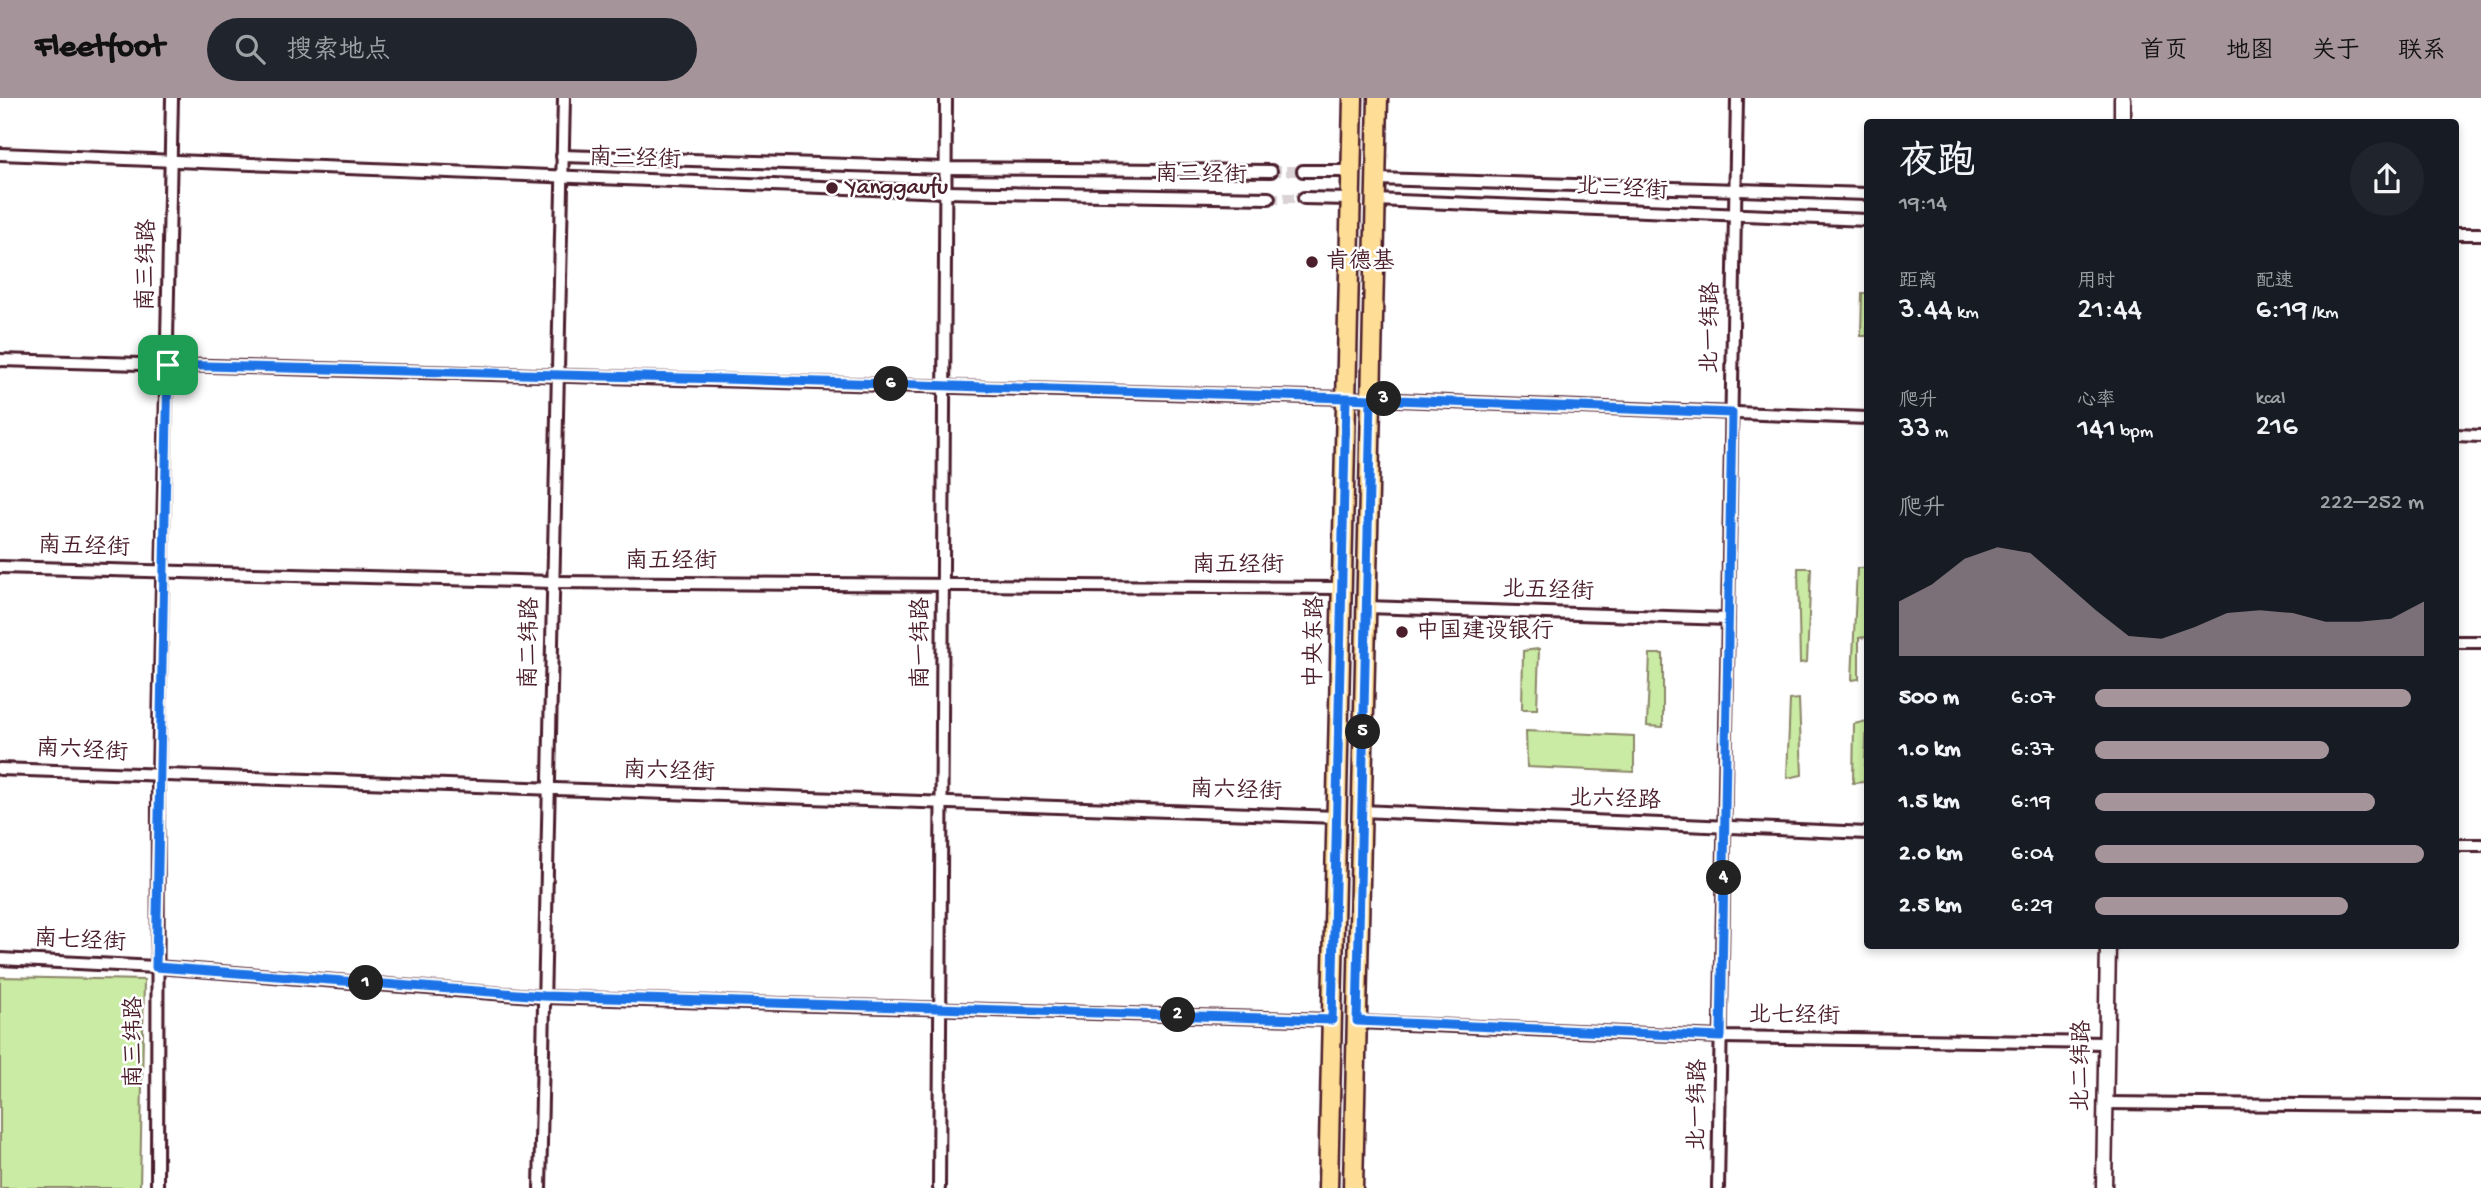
<!DOCTYPE html>
<html lang="zh">
<head>
<meta charset="utf-8">
<style>
	body { margin:0; font-family:"Gochi Hand","LXGW WenKai TC",sans-serif; background:#20242c; color:#f1f3f6; height:100vh; display:flex; flex-direction:column; font-size:26px; white-space:nowrap }
	* { box-sizing:border-box; margin:0 }
	p { font-size:23px; color:#9ea1a6 }
	.icon { flex:none; width:38px; height:38px; fill:none; stroke:currentColor; stroke-width:2; stroke-linecap:round; stroke-linejoin:round }
	.map { position:relative; flex:1; overflow:hidden }
	.side { position:absolute; left:1864px; top:21px; width:595px; height:830px; display:flex; flex-direction:column; background:#171b24; border-radius:7px; box-shadow:0 4px 10px #0003 }
	.side>* { flex:none }
	.pin { position:absolute; display:grid; place-items:center; width:60px; height:60px; color:#fff; margin:-30px; border-radius:14px; box-shadow:0 4px 10px #0006 }
	.km { position:absolute; width:35px; height:35px; margin:-18px; border-radius:50%; background:#222; color:#fff; font-size:19px; line-height:35px; text-align:center }
	.round { display:grid; place-items:center; flex:none; width:74px; height:74px; border-radius:37px; background:#20242c }
	.summary { display:flex; align-items:center; justify-content:space-between; height:119px; padding:0 35px }
	h1 { font-size:38px; font-weight:600; line-height:52px }
	.metrics { display:grid; grid-template-columns:repeat(3,1fr); gap:10px; height:119px; padding:7px 35px }
	.metrics div { display:grid; align-content:center }
	.metrics b { font-size:30px; font-weight:600 }
	.metrics small { font-size:19px; font-weight:400 }
	.metrics p { font-size:19px }
	.chart { height:196px; padding:14px 35px }
	.chart p { display:flex; justify-content:space-between }
	.chart svg { width:100%; height:126px; margin-top:7px; fill:#a6949b; opacity:.7 }
	ul { padding:0 35px; list-style:none; font-size:23px }
	li { display:grid; grid-template-columns:112px 84px 1fr; align-items:center; height:52px }
	li i { height:18px; border-radius:9px; background:#a6949b }
	header { display:flex; align-items:center; gap:42px; box-sizing:border-box; height:98px; padding:0 35px; background:#a6949b; color:#111 }
	header strong { font-size:33px }
	nav { display:flex; gap:38px; margin-inline-start:auto; font-size:24px }
	.search { width:490px; height:63px; background:#20242c; display:flex; align-items:center; gap:18px; box-sizing:border-box; padding:0 24px; border-radius:38px; color:#9ea1a6; font-size:26px }
	.map>svg:first-child { display:block }
</style>
</head>
<body>
<header>
<strong>Fleetfoot</strong>
<div class="search"><svg class="icon" aria-label="search" viewBox="0 0 24 24"><circle cx="10" cy="10" r="6"/><path d="M15 15l6 6"/></svg>搜索地点</div>
<nav><a>首页</a><a>地图</a><a>关于</a><a>联系</a></nav>
</header>
<div class="map">
<svg width="2481" height="1090" viewBox="0 0 2481 1090">
	<rect width="100%" height="100%" fill="#fff"/>
	<filter id="ink" filterUnits="userSpaceOnUse"><feTurbulence type="fractalNoise" baseFrequency=".0143" numOctaves="2"/><feDisplacementMap in="SourceGraphic" scale="14" xChannelSelector="R" yChannelSelector="G"/><feConvolveMatrix kernelMatrix="1 2 1 2 8 2 1 2 1" color-interpolation-filters="sRGB"/></filter>
	<g filter="url(#ink)">
		<g fill="#caeba3" stroke="#8a8567" stroke-width="2">
			<path d="M 1862,195 L 1867,195 L 1867,238 L 1861,238 Z"/>
			<path d="M 1798,470 L 1811,470 L 1807,564 L 1800,565 Z"/>
			<path d="M 1857,470 L 1867,470 L 1867,539 L 1859,540 L 1859,581 L 1852,582 Z"/>
			<path d="M 1539,551 L 1537,611 L 1522,611 L 1523,553 Z"/>
			<path d="M 1650,556 L 1663,556 L 1663,629 L 1647,628 Z"/>
			<path d="M 1799,601 L 1802,677 L 1787,680 L 1790,602 Z"/>
			<path d="M 1867,623 L 1864,684 L 1853,685 L 1854,626 Z"/>
			<path d="M 1526,633 L 1634,638 L 1634,674 L 1527,669 Z"/>
			<path d="M 0,879 L 144,882 L 140,1090 L 0,1090 Z"/>
		</g>
		<g fill="none" stroke-linecap="round" stroke-linejoin="round">
			<g stroke="#dbd2d5" stroke-width="10" stroke-dasharray="10 5" stroke-linecap="butt">
				<path d="M 1271,73 L 1303,73"/>
				<path d="M 1269,100 L 1304,100"/>
			</g>
			<g stroke="#4a1f2b" stroke-width="16">
				<g id="minor">
					<path d="M 0,56 L 945,94 L 1269,100"/>
					<path d="M 562,58 L 945,70 L 1271,73"/>
					<path d="M 1303,73 L 1352,73"/>
					<path d="M 1376,81 L 1867,96"/>
					<path d="M 1304,100 L 1350,101"/>
					<path d="M 1375,102 L 1867,122"/>
					<path d="M 2455,136 L 2481,136"/>
					<path d="M 0,262 L 1346,300 L 1867,320"/>
					<path d="M 2455,337 L 2481,338"/>
					<path d="M 0,469 L 553,484 L 1342,490"/>
					<path d="M 1366,509 L 1728,521"/>
					<path d="M 2455,544 L 2481,544"/>
					<path d="M 0,671 L 1336,719"/>
					<path d="M 1361,713 L 1867,735"/>
					<path d="M 2455,747 L 2481,747"/>
					<path d="M 0,861 L 156,869 L 544,899 L 1332,922"/>
					<path d="M 1357,924 L 1721,939 L 2106,945"/>
					<path d="M 2105,1005 L 2481,1009"/>
					<path d="M 157,1090 L 158,678 L 172,0"/>
					<path d="M 540,1090 L 564,0"/>
					<path d="M 939,1090 L 946,0"/>
					<path d="M 1718,1090 L 1737,0"/>
				</g>
			</g>
			<g stroke="#4a1f2b" stroke-width="19">
				<g id="tertiary">
					<path d="M 2122,24 L 2122,0"/>
					<path d="M 2104,1090 L 2108,847"/>
				</g>
			</g>
			<g stroke="#4a1f2b" stroke-width="23">
				<g id="primary">
					<path d="M 1328,1090 L 1353,0"/>
					<path d="M 1353,1090 L 1378,0"/>
				</g>
			</g>
			<use href="#minor" stroke="#fff" stroke-width="10"/>
			<use href="#tertiary" stroke="#fff" stroke-width="14"/>
			<use href="#primary" stroke="#fedd96" stroke-width="18"/>
		</g>
	</g>
	<g fill="none" stroke-linecap="round" stroke-linejoin="round" filter="url(#ink)">
		<g stroke="#fff" stroke-width="14">
			<path id="route" d="M 168,267 L 156,869 L 544,898 L 1332,922 L 1346,300 L 1371,301 L 1732,315 L 1721,939 L 1357,923 L 1371,301 L 1346,300 C 953,287 561,276 168,267"/>
		</g>
		<use href="#route" stroke="#1a73e8" stroke-width="9"/>
	</g>
	<g fill="#4a1f2b" stroke="#fff" stroke-width="2.5">
		<circle cx="832" cy="90" r="7"/>
		<circle cx="1312" cy="164" r="7"/>
		<circle cx="1402" cy="534" r="7"/>
	</g>
	<g text-anchor="middle" dominant-baseline="central" stroke-width="5" stroke-linejoin="round" paint-order="stroke">
		<g font-size="23" fill="#4a1f2b" stroke="#fff">
			<text transform="translate(635 62) rotate(2)">南三经街</text>
			<text transform="translate(1201 78) rotate(1)">南三经街</text>
			<text transform="translate(1622 92) rotate(3)">北三经街</text>
			<text transform="translate(148 167) rotate(-89)">南三纬路</text>
			<text transform="translate(1712 230) rotate(-89)">北一纬路</text>
			<text transform="translate(84 450) rotate(2)">南五经街</text>
			<text x="671" y="464">南五经街</text>
			<text x="1238" y="468">南五经街</text>
			<text transform="translate(1548 494) rotate(2)">北五经街</text>
			<text transform="translate(1316 544) rotate(-89)">中央东路</text>
			<text transform="translate(531 545) rotate(-89)">南二纬路</text>
			<text transform="translate(922 545) rotate(-90)">南一纬路</text>
			<text transform="translate(82 654) rotate(3)">南六经街</text>
			<text transform="translate(669 675) rotate(2)">南六经街</text>
			<text transform="translate(1236 694) rotate(2)">南六经街</text>
			<text transform="translate(1615 703) rotate(2)">北六经路</text>
			<text transform="translate(80 844) rotate(3)">南七经街</text>
			<text transform="translate(1794 919) rotate(1)">北七经街</text>
			<text transform="translate(135 944) rotate(-90)">南三纬路</text>
			<text transform="translate(2083 968) rotate(-89)">北二纬路</text>
			<text transform="translate(1699 1007) rotate(-89)">北一纬路</text>
		</g>
		<g font-size="23" fill="#4a1f2b" stroke="#fff" text-anchor="start">
			<text x="846" y="90">Yanggaufu</text>
			<text x="1326" y="164">肯德基</text>
			<text x="1416" y="534">中国建设银行</text>
		</g>
	</g>
</svg>
<div class="pin" style="left:168px;top:267px;background:#1e9e55"><svg class="icon" aria-label="arrive" viewBox="0 0 24 24"><path d="M6 21V4h12l-3 4 3 4H6"/></svg></div>
<b class="km" style="left:366px;top:885px">1</b>
<b class="km" style="left:1178px;top:917px">2</b>
<b class="km" style="left:1384px;top:301px">3</b>
<b class="km" style="left:1724px;top:780px">4</b>
<b class="km" style="left:1363px;top:634px">5</b>
<b class="km" style="left:891px;top:286px">6</b>
<section class="side">
<div class="summary"><div><h1>夜跑</h1><p>19:14</p></div><a class="round"><svg class="icon" aria-label="share" viewBox="0 0 24 24"><path d="M12 15V3M7 8l5-5 5 5M5 13v7h14v-7"/></svg></a></div>
<div class="metrics">
<div><p>距离</p><b>3.44<small> km</small></b></div>
<div><p>用时</p><b>21:44</b></div>
<div><p>配速</p><b>6:19<small> /km</small></b></div>
</div>
<div class="metrics">
<div><p>爬升</p><b>33<small> m</small></b></div>
<div><p>心率</p><b>141<small> bpm</small></b></div>
<div><p>kcal</p><b>216</b></div>
</div>
<div class="chart"><p><span>爬升</span>222–252 m</p>
<svg viewBox="0 0 160 44" preserveAspectRatio="none"><path d="M0 44V25L10 19L20 10L30 6L40 8L50 18L60 28L70 37L80 38L90 34L100 29L110 28L120 29L130 32L140 32L150 31L160 25V44z"/></svg>
</div>
<ul>
<li><b>500 m</b>6:07<i style="width:96%"></i></li>
<li><b>1.0 km</b>6:37<i style="width:71%"></i></li>
<li><b>1.5 km</b>6:19<i style="width:85%"></i></li>
<li><b>2.0 km</b>6:04<i style="width:100%"></i></li>
<li><b>2.5 km</b>6:29<i style="width:77%"></i></li>
</ul>
</section>
</div>
</body>
</html>
